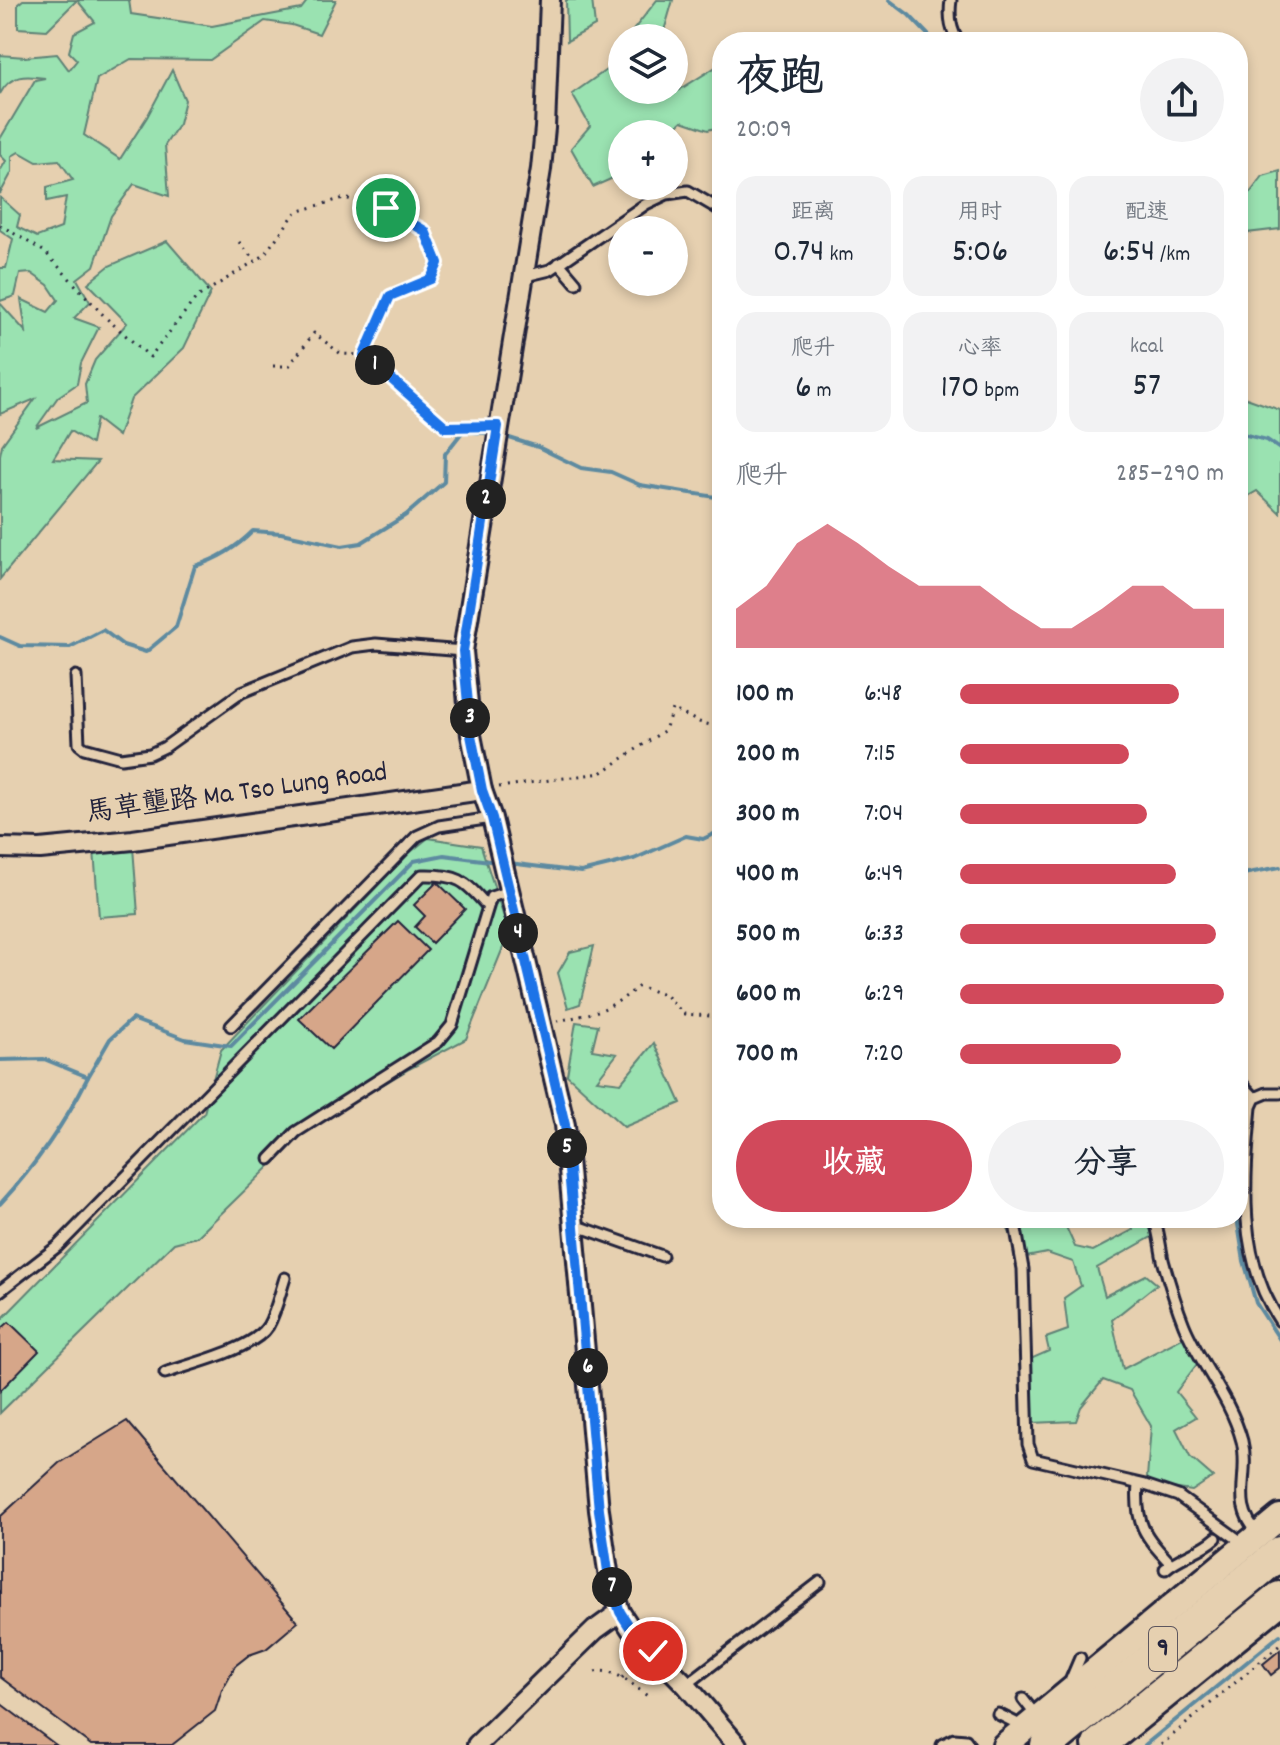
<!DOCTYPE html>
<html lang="zh">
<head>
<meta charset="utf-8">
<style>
	body { margin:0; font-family:Dekko,"LXGW WenKai TC",sans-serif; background:#f2f2f3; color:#1f2937; height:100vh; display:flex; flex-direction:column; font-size:30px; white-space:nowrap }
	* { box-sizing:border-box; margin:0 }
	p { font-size:26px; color:#747a83 }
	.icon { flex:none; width:44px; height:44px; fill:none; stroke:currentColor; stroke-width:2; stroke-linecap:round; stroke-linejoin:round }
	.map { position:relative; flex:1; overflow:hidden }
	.details { position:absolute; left:712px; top:32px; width:536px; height:1196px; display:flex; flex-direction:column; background:#fff; border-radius:32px; box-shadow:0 4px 12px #0003 }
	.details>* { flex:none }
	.buttons { position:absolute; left:608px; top:24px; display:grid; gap:16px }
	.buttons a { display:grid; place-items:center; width:80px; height:80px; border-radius:50%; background:#fff; box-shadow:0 4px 12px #0003; font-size:40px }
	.pin { position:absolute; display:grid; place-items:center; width:68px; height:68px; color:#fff; margin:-34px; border:4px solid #fff; border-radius:50%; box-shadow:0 2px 8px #0007 }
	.km { position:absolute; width:40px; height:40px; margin:-20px; border-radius:50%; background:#222; color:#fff; font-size:22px; line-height:40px; text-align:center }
	.round { display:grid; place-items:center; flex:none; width:84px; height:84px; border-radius:42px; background:#f2f2f3 }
	.overview { display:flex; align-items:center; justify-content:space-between; height:136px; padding:0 24px }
	h1 { font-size:44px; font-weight:600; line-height:60px }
	.metrics { display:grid; grid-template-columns:repeat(3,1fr); gap:12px; height:136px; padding:8px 24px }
	.metrics div { display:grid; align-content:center; border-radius:20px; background:#f2f2f3; text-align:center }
	.metrics b { font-size:34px; font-weight:600 }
	.metrics small { font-size:22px; font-weight:400 }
	.metrics p { font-size:22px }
	.chart { height:224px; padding:16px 24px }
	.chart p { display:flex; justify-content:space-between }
	.chart svg { width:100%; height:144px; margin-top:8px; fill:#d1495b; opacity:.7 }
	.cta { display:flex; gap:16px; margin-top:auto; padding:16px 24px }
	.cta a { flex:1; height:92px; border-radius:48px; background:#d1495b; color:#fff; font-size:32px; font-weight:600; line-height:92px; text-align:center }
	.cta a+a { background:#f2f2f3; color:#1f2937 }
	ul { padding:0 24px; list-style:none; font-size:26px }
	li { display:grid; grid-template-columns:128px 96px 1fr; align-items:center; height:60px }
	li i { height:20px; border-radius:10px; background:#d1495b }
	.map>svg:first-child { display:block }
</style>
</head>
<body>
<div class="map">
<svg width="1280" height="1745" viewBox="0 0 1280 1745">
	<rect width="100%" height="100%" fill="#e6d0b0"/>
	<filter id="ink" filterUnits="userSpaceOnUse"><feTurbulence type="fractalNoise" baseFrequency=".0125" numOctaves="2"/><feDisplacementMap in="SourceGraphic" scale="16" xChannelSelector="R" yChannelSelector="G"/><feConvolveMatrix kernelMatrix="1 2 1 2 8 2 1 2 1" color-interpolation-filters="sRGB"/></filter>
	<g filter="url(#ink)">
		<g fill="#9ae2b1" stroke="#5e8276" stroke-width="2">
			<path d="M 23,0 L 129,0 L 131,14 L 212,26 L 301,9 L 308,0 L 336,0 L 319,34 L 292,25 L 265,21 L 210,60 L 131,59 L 97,79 L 84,135 L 120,159 L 147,117 L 172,70 L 185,100 L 179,124 L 165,145 L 169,196 L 134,184 L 111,216 L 94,266 L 77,279 L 90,302 L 74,318 L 99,327 L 81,363 L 77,384 L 58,397 L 36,428 L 87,403 L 85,384 L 95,360 L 127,323 L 88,283 L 109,266 L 167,241 L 211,292 L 184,348 L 131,399 L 118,436 L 96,419 L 91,444 L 70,431 L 53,459 L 98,461 L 0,579 L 0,455 L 2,445 L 35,399 L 0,414 L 0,303 L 26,332 L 21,299 L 48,312 L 58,300 L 48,285 L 31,273 L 20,274 L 15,296 L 0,301 L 0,268 L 6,268 L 13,239 L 0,230 L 0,197 L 20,215 L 17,227 L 37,237 L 61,228 L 66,197 L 47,201 L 47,187 L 73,180 L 59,160 L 37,162 L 19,152 L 12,156 L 12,172 L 0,194 L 0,171 L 6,161 L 0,155 L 0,139 L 35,80 L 45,78 C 26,75 10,74 0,94 L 0,55 L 25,57 L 57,54 L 69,70 L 77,60 L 69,52 L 74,33 L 95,22 L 77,0 L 47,30 L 18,28 L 18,4 Z"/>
			<path d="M 566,0 L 592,0 L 595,26 L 567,41 Z"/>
			<path d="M 657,0 L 673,0 L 662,38 L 627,38 Z"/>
			<path d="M 622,59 L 622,90 L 674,90 L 674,77 L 679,90 L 716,67 L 722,77 L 722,126 L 708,130 L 682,121 L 668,134 L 622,134 L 622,174 L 593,187 L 571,148 L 590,126 L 572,94 Z"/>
			<path d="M 1280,171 L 1280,229 L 1238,234 L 1238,222 L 1246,213 L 1239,207 L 1263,176 Z"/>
			<path d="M 1238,395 L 1280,410 L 1280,513 L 1257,491 L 1238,502 Z"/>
			<path d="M 428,838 L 481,846 L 509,933 L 466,1039 L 409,1069 L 307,1130 L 197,1237 L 174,1243 L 0,1413 L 0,1321 L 204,1113 L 221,1050 L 407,855 Z"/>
			<path d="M 133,847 L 138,914 L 99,917 L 94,850 Z"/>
			<path d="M 594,946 L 580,1004 L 568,1008 L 558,973 L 570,952 Z"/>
			<path d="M 576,1022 L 598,1025 L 592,1050 L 617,1054 L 597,1080 L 621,1083 L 654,1043 L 681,1103 L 624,1127 L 567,1075 Z"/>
			<path d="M 1003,1218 L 1062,1218 L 1075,1247 L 1093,1251 L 1133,1230 L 1130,1218 L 1148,1218 L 1155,1235 L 1097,1268 L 1105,1296 L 1146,1275 L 1157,1284 L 1112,1320 L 1123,1369 L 1184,1337 L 1197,1364 L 1176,1392 L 1196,1417 L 1176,1429 L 1190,1457 L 1213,1477 L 1192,1491 L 1157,1486 L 1147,1478 L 1151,1426 L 1130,1390 L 1103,1380 L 1081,1407 L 1076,1421 L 1032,1423 L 1019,1364 L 1049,1351 L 1046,1338 L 1068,1330 L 1064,1298 L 1081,1286 L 1073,1262 L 1047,1253 L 1021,1258 Z"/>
		</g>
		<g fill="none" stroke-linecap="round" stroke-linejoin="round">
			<g stroke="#5d8aa0" stroke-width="4">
				<path d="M 889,0 L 909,15 L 935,42"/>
				<path d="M 1238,433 L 1267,440 L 1280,449"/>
				<path d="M 503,436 L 538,447 L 581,468 L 611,472 L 640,485 L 722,498"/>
				<path d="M 0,637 L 20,646 L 70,647 L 103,630 L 123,645 L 146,652 L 176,627 L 195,566 C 218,559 236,548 253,531 L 281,533 L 342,546 L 361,543 L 406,515 L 444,482 L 445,454 L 463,431 L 494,434"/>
				<path d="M 509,863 L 581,872 L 634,859 L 686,836 L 703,839 L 722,830"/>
				<path d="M 1238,875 L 1280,867"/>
				<path d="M 0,1060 L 44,1059 L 88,1077 L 110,1039 L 132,1019 L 185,1039 L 231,1046 L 414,861 L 444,855 L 497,862"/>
				<path d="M 0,1204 C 34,1167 65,1123 88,1077"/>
				<path d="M 1237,1218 L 1244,1261 L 1256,1303 L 1280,1340"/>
				<path d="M 1145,1745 L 1280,1635"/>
			</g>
		</g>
		<g fill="#d6a689" stroke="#22223b" stroke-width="2">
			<path d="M 437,882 L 465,909 L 432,943 L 415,927 L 425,916 L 414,905 Z"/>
			<path d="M 398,921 L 428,950 L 331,1049 L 299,1019 Z"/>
			<path d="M 9,1322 L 39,1351 L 0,1391 L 0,1330 Z"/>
			<path d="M 127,1421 L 298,1622 L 266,1649 L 249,1655 L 235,1666 L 222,1690 L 215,1711 L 172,1745 L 91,1745 L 0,1677 L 0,1517 L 59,1463 Z"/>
			<path d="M 1280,1650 L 1280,1668 L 1271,1675 L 1263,1664 Z"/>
			<path d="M 0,1703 L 56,1745 L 0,1745 Z"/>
		</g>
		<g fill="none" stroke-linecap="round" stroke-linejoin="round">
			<g stroke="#22223b" stroke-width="15">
				<g id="service">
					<path d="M 951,0 C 949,14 950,30 959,42"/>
					<path d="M 559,263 L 576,283"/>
					<path d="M 525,276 L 550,270 L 646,204 L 667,194 L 688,191 L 722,211"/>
					<path d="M 76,676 L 79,744 L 84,748 L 121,758 L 150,754 L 165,747 L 242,692 L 352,647 L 376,644 L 463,651"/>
					<path d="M 231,1026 L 417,836 L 439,826 L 492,818"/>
					<path d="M 1238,1080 L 1255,1098"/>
					<path d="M 1280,1093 L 1267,1093 L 1255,1098 L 1251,1107 C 1244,1180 1237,1258 1280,1321"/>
					<path d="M 270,1159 L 296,1132 L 438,1042 L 452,1025 L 491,897 L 509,891"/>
					<path d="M 1014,1218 L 1023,1269 L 1028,1444 L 1033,1459 L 1145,1485 L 1178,1496 L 1243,1543"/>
					<path d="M 1154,1218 C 1159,1232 1160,1246 1163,1260 C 1169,1282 1176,1305 1184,1325 C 1201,1366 1230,1397 1242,1441 C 1251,1477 1229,1503 1259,1534"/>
					<path d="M 575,1225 L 662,1256"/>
					<path d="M 0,1291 L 58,1246 L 422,875 C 457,874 465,880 487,906"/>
					<path d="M 165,1373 C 191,1364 254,1349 268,1326 C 276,1312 280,1293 285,1278"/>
					<path d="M 1138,1484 C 1135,1524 1144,1535 1171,1564"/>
					<path d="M 1165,1569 C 1181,1555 1201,1552 1216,1538"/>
					<path d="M 1074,1683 L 1071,1679 L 1080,1658"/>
					<path d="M 686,1685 L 820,1582"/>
					<path d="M 1023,1699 L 1038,1718"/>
					<path d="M 998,1714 L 1016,1723 L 1021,1730"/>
					<path d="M 942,1745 L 954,1739 L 966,1740 L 969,1745"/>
				</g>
			</g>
			<g stroke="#22223b" stroke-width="24">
				<g id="minor">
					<path d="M 550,0 L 545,128 L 541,169 L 463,651 L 471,735 L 482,790 L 492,818 L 565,1125 L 599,1510 L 609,1578 L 620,1612 L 631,1629 L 686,1685 L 737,1745"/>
					<path d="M 0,848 L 40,849 L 133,840 L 482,790"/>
					<path d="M 477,1745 L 595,1630 L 620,1612"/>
				</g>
			</g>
			<g stroke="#22223b" stroke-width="30">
				<path id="secondary" d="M 1005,1745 L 1280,1517"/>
			</g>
			<g stroke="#22223b" stroke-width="38">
				<g id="motorway">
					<path d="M 1047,1745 L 1280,1553"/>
					<path d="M 1099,1745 L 1280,1598"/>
				</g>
			</g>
			<g stroke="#22223b" stroke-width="3" stroke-dasharray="2 6" stroke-linecap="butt">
				<path d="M 0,225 L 45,252 L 105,317 L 150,357 L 196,298 L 263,256 L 296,212 L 344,198 L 386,208 L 425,231 L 438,263 L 431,279 L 390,296 L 364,355 L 446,427 L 483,426"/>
				<path d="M 239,242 L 255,261"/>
				<path d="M 273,366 L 289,366 L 314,333 L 341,354 L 364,355"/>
				<path d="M 499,787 L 601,773 L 665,730 L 672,709 L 699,722 L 722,728"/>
				<path d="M 557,1021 C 592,1014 611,1010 639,986 L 666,996 L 684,1014 L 722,1017"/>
				<path d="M 595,1672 C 615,1667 635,1687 650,1698"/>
				<path d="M 622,1678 L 639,1661"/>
				<path d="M 1161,1745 L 1280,1645"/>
			</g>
			<use href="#service" stroke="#e6d0b0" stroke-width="9"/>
			<use href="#minor" stroke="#e6d0b0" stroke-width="18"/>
			<use href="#secondary" stroke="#e6d0b0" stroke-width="24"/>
			<use href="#motorway" stroke="#e6d0b0" stroke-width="32"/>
		</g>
	</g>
	<g fill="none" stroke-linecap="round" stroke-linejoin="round" filter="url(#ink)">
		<g stroke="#fff" stroke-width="16">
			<path id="route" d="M 386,208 L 425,231 L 438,263 L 431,279 L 390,296 L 364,355 L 446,427 L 498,426 L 463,651 L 471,735 L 482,790 L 492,818 L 565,1125 L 599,1510 L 609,1578 L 620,1612 L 631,1629 L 653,1651"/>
		</g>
		<use href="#route" stroke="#1a73e8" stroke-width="10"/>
	</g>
	<g text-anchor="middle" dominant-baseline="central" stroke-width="6" stroke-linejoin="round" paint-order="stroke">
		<rect fill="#e6d0b0" stroke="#5d565e" stroke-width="2" x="1149" y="1627" width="28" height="44" rx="6"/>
		<g font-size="26" font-weight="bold" fill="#22223b">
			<text x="1163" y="1649">9</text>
		</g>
		<g font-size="28" fill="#22223b" stroke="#e6d0b0">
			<text transform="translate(237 795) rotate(-8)">馬草壟路 Ma Tso Lung Road</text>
		</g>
	</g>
</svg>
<div class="buttons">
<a><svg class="icon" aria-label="layers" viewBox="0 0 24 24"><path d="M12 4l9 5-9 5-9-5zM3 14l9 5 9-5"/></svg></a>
<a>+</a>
<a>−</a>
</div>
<div class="pin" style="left:386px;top:208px;background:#1e9e55"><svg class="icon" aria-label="arrive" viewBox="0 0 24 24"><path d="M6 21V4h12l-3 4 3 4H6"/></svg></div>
<div class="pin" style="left:653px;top:1651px;background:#d93025"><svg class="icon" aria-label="check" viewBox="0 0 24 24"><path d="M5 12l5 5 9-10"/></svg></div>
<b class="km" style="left:375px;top:365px">1</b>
<b class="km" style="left:486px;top:499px">2</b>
<b class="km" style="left:470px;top:718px">3</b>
<b class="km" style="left:518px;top:933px">4</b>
<b class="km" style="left:567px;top:1148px">5</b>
<b class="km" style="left:588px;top:1368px">6</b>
<b class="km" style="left:612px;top:1587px">7</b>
<section class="details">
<div class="overview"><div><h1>夜跑</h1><p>20:09</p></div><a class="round"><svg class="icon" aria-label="share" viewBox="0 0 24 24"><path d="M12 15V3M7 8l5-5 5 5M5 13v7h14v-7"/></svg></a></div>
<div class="metrics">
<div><p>距离</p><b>0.74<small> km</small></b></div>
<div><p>用时</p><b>5:06</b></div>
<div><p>配速</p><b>6:54<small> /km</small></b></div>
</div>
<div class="metrics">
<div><p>爬升</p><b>6<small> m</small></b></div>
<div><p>心率</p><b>170<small> bpm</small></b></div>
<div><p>kcal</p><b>57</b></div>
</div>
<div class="chart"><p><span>爬升</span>285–290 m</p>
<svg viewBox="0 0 160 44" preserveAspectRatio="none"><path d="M0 44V32L10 25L20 12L30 6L40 12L50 19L60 25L70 25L80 25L90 32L100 38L110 38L120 32L130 25L140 25L150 32L160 32V44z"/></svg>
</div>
<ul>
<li><b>100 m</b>6:48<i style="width:83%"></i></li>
<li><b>200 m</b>7:15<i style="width:64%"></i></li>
<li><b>300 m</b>7:04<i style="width:71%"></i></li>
<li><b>400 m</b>6:49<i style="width:82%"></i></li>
<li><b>500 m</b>6:33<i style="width:97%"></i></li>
<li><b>600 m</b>6:29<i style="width:100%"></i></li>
<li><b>700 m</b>7:20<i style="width:61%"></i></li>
</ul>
<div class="cta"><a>收藏</a><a>分享</a></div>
</section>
</div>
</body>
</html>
